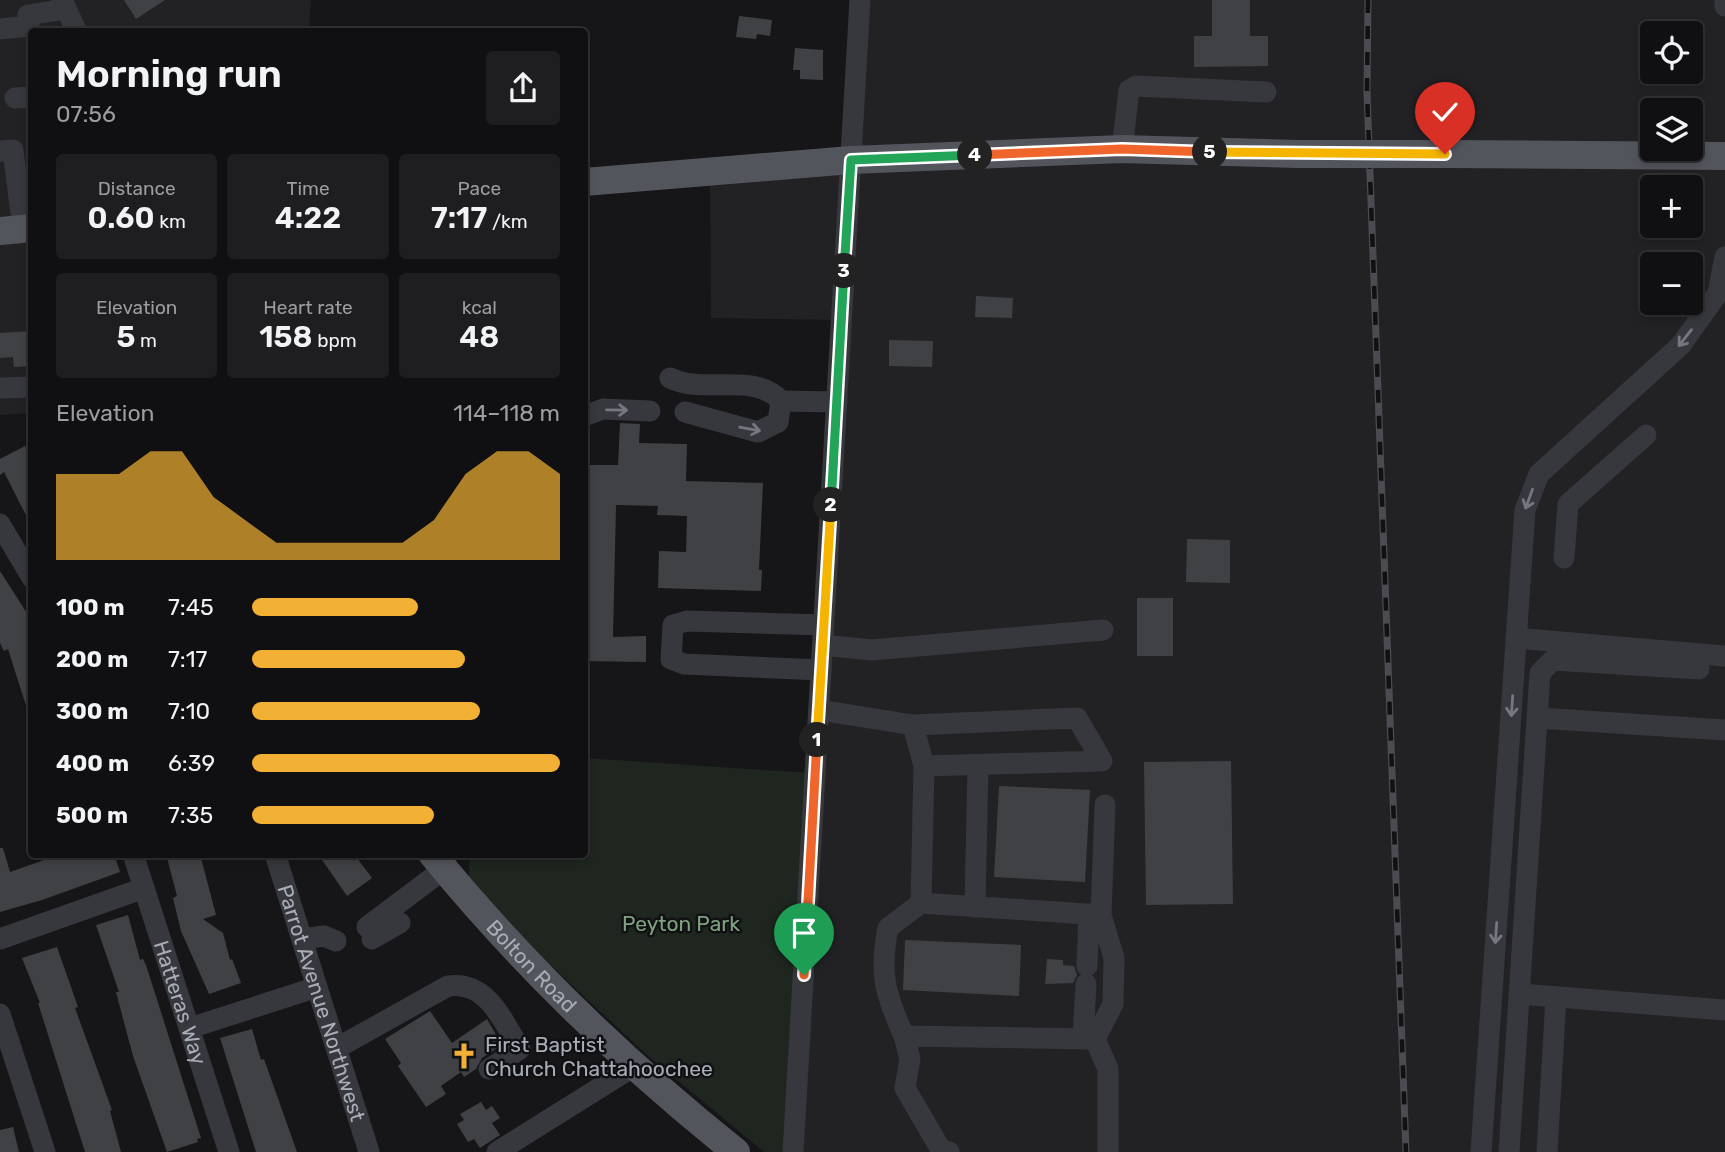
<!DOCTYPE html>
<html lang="en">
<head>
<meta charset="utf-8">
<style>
	body { margin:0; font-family:Rubik,sans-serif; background:#1e1e20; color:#f1f3f6; height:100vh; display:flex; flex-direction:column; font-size:26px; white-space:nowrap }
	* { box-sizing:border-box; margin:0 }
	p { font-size:23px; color:#9c9d9f }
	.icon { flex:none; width:38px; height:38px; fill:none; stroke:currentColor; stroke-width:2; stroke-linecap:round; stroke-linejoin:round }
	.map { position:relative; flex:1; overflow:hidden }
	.drawer { position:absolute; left:28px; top:28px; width:560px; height:830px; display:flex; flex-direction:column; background:#101012; border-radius:7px; box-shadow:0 4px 10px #0003,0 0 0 2px #303032 }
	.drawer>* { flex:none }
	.buttons { position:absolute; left:1640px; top:21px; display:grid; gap:14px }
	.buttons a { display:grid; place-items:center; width:63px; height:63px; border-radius:7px; background:#101012; box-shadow:0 4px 10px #0003,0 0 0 2px #303032; font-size:35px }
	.pin { position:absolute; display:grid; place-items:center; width:60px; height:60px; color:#fff; margin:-72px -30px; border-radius:50% 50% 50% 0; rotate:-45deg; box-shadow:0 0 7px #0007 }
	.pin .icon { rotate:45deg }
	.km { position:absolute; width:35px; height:35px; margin:-18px; border-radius:50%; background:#222; color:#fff; font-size:19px; line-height:35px; text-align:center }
	.round { display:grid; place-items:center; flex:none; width:74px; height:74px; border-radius:7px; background:#1e1e20 }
	.headline { display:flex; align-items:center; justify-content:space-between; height:119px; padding:0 28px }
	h1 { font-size:38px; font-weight:600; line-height:52px }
	.metrics { display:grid; grid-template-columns:repeat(3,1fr); gap:10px; height:119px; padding:7px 28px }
	.metrics div { display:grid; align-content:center; border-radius:7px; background:#1e1e20; text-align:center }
	.metrics b { font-size:30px; font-weight:600 }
	.metrics small { font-size:19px; font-weight:400 }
	.metrics p { font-size:19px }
	.chart { height:196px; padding:14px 28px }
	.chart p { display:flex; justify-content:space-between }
	.chart svg { width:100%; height:126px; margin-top:7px; fill:#f2b134; opacity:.7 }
	ul { padding:0 28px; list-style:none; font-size:23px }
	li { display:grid; grid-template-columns:112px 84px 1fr; align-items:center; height:52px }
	li i { height:18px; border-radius:9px; background:#f2b134 }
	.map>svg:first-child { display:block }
</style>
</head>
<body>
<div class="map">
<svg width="1725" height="1152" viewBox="0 0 1725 1152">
	<rect width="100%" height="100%" fill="#161618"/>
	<g fill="#222225" fill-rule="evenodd">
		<path d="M 0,0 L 311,0 L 309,31 L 32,32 L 31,413 L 0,415 Z"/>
		<path d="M 859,0 L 1725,0 L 1725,1152 L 786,1152 L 839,320 L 711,318 L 710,167 L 851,148 ZM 1652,33 L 1690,33 L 1690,72 L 1652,72 ZM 1652,110 L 1690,110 L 1690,149 L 1652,149 ZM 1652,187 L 1690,187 L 1690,226 L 1652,226 ZM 1652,264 L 1690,264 L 1690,303 L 1652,303 Z"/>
	</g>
	<path fill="#1e261f" d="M 585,758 L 810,773 L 786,1152 L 764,1152 L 648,1056 L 468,888 L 470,854 L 584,854 Z"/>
	<g fill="#404145">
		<path d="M 124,0 L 165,0 L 136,19 Z"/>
		<path d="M 1212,0 L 1250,0 L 1250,36 L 1268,36 L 1268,66 L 1194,67 L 1194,36 L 1212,36 Z"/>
		<path d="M 739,16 L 772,20 L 770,36 L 757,34 L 756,39 L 736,37 Z"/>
		<path d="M 795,48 L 823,50 L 823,80 L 800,79 L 800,70 L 793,70 Z"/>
		<path d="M 976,296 L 1013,298 L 1012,318 L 975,317 Z"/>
		<path d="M 32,331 L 31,366 L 14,367 L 13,357 L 0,358 L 0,333 Z"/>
		<path d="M 889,340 L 933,341 L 932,367 L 889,366 Z"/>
		<path d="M 620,423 L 640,424 L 639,443 L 687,444 L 686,481 L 763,483 L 759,570 L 762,570 L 761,591 L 658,588 L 659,551 L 686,552 L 687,516 L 657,515 L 658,506 L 616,505 L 613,637 L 646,636 L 646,662 L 584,661 L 584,465 L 618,465 Z"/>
		<path d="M 25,446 L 32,458 L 32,527 L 4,472 L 0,475 L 0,459 Z"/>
		<path d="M 1187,539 L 1230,540 L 1230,583 L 1186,582 Z"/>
		<path d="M 0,571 L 32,621 L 32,711 L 28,712 L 8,649 L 4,651 L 0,643 Z"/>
		<rect x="1137" y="598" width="36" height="58"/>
		<path d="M 1231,761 L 1233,904 L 1146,905 L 1144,762 Z"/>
		<path d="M 999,786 L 1090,790 L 1085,882 L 994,877 Z"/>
		<path d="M 0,848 L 3,848 L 10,872 L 61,854 L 114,854 L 120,872 L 42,900 L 0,912 Z"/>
		<path d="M 166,854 L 200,854 L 216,915 L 203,919 L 223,933 L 230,960 L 232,959 L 241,983 L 209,994 L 181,931 L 173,898 L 177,896 Z"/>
		<path d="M 318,854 L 354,854 L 372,878 L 347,896 Z"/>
		<path d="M 128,915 L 140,960 L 143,959 L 146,965 L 201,1138 L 197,1139 L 198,1142 L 167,1152 L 133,1056 L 116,992 L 119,992 L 96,925 Z"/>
		<path d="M 905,940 L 1021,945 L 1019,996 L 903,990 Z"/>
		<path d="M 57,947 L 78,1007 L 75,1008 L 112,1110 L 110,1111 L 121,1152 L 85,1152 L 38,1003 L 40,1003 L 22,958 Z"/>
		<path d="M 1047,959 L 1063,960 L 1063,965 L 1074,966 L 1077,975 L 1073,983 L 1045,984 Z"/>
		<path d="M 430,1011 L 452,1043 L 487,1019 L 502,1045 L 482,1058 L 476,1069 L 464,1077 L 461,1072 L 441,1086 L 446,1094 L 426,1107 L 398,1066 L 401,1063 L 385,1039 Z"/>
		<path d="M 252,1029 L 261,1060 L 264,1059 L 297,1152 L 256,1152 L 220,1038 Z"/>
		<path d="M 481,1102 L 486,1110 L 492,1106 L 500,1118 L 492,1123 L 500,1135 L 480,1148 L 474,1139 L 468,1142 L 457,1124 L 464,1120 L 460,1114 Z"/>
		<path d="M 13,1127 L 19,1152 L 0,1152 L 0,1130 Z"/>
	</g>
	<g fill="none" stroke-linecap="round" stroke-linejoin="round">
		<g stroke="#37383d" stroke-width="21">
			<path d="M 62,0 L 77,32"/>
			<path d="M 1725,0 L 1725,6"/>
			<path d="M 0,29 L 29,26 L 28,15 L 66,9"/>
			<path d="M 15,98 L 32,97"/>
			<path d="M 1122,149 L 1129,90 L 1136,86 L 1266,92"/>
			<path d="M 0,151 L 13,150 L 23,229"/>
			<path d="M 670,378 C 704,395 754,371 781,401 L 778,422 L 758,432 L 685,412"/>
			<path d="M 0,388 L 32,387"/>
			<path d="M 781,401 L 837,402"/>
			<path d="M 584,416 L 603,409 L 650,411"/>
			<path d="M 0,524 L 32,578"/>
			<path d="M 1564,558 L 1568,504 L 1646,435"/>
			<path d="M 1516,638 L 1725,656"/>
			<path d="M 823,645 L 872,650 L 1103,630"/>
			<path d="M 821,670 L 684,664 L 671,659 L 673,625 L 687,621 L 824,625"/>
			<path d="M 819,710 L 913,725 L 924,766 L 921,903 L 1101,915"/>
			<path d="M 1538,718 L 1725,730"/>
			<path d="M 913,725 L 1077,718 L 1102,761 L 924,766"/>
			<path id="s1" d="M 133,854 L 229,1152"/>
			<path id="s2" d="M 275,854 L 369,1152"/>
			<path d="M 921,903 L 888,928 C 879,973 885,994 904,1036 L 1095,1039 L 1113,1004 L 1114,958 L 1101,915 L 1105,805"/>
			<path d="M 975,907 L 978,765"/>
			<path d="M 367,927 L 444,869"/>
			<path d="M 0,939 L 144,888"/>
			<path d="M 302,939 L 324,936 L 336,941"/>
			<path d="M 372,939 L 400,923"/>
			<path d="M 1087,966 L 1089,914"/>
			<path d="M 1519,994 L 1725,1010"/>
			<path d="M 0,1014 L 45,1152"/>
			<path d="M 190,1028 L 317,987"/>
			<path d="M 904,1036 L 910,1059 L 905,1088 L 941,1150 L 949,1152"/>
			<path d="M 1083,1039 L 1086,984"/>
			<path d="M 1095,1039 L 1108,1069 L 1108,1152"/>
			<path d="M 337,1048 L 448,986 C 487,980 503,1021 520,1049 L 489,1069"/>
			<path d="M 497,1152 L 636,1065"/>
			<path d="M 793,1152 L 860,0"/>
			<path d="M 1481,1152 L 1525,510 L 1539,474 L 1681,345 L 1718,293 L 1725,257"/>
			<path d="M 1509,1152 L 1540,673 L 1553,660 L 1699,669"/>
			<path d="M 1547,1152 L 1556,997"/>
		</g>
		<g stroke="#53555c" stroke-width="28">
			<path d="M 1445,154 L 1725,156"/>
			<path d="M 584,182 L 851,160 L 1122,149 L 1299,154"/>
			<path d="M 0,231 L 32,228"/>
			<path id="s3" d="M 432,854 C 521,963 626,1064 736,1152"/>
		</g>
		<g stroke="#4a4c52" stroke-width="7">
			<path id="rail" d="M 1368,0 L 1367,92 L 1406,1152"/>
		</g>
		<use href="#rail" stroke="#111113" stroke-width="4.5" stroke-dasharray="13" stroke-linecap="butt"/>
		<path stroke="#53555c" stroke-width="28" d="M 1299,154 L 1445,154"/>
	</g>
	<defs><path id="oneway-shaft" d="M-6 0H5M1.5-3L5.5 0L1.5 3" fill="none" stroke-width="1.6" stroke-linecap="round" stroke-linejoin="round" transform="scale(1.75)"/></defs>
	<g stroke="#757881">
		<use href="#oneway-shaft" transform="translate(1685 338) rotate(128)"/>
		<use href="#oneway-shaft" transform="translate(617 410) rotate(1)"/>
		<use href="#oneway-shaft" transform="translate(750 429) rotate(10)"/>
		<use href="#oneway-shaft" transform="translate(1529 499) rotate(110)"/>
		<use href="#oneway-shaft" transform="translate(1512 706) rotate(94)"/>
		<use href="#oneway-shaft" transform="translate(1496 933) rotate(94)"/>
	</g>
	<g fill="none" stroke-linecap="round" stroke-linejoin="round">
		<g stroke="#fff" stroke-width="14">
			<path id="split-1" d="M 804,975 L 817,740"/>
		</g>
		<g stroke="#fff" stroke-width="14">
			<path id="split-2" d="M 817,740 L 831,505"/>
		</g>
		<g stroke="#fff" stroke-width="14">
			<path id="split-3" d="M 831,505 L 844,271"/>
		</g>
		<g stroke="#fff" stroke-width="14">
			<path id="split-4" d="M 844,271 L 851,160 L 975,155"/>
		</g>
		<g stroke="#fff" stroke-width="14">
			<path id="split-5" d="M 975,155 L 1122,149 L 1210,152"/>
		</g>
		<g stroke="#fff" stroke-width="14">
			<path id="split-6" d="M 1210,152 L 1445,154"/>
		</g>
		<use href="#split-1" stroke="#f0652b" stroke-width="9"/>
		<use href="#split-2" stroke="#f5b400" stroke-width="9"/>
		<use href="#split-3" stroke="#22a559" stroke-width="9"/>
		<use href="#split-4" stroke="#22a559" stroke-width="9"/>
		<use href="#split-5" stroke="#f0652b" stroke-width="9"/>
		<use href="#split-6" stroke="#f5b400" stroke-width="9"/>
	</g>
	<defs>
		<g id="church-bare" transform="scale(2.1)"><path d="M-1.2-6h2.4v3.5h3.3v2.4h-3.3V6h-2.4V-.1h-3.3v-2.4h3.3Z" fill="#f2b134" stroke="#111113" stroke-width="2.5" paint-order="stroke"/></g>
	</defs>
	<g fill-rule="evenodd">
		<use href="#church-bare" x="464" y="1056"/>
	</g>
	<g text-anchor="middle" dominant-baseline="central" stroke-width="5" stroke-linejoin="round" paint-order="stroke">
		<g font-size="21" fill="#7fa381" stroke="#111113">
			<text x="681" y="923">Peyton Park</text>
		</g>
		<g font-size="21" fill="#a8adb8" stroke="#111113">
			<text stroke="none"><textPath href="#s3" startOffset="150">Bolton Road</textPath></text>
			<text stroke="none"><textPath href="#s1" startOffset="156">Hatteras Way</textPath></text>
			<text stroke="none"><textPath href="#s2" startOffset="156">Parrot Avenue Northwest</textPath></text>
		</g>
		<g font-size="21" fill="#a8adb8" stroke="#111113" text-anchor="start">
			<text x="485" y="1044">First Baptist<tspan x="485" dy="24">Church Chattahoochee</tspan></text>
		</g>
	</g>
</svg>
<div class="buttons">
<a><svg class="icon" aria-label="locate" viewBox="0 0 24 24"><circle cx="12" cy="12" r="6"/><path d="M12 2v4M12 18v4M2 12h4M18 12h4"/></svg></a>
<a><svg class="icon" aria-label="layers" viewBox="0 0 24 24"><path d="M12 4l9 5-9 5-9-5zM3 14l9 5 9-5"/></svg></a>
<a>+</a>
<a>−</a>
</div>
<div class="pin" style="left:804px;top:975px;background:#1e9e55"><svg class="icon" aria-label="arrive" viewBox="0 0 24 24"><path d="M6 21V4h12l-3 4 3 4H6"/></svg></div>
<div class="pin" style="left:1445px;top:154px;background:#d93025"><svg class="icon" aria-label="check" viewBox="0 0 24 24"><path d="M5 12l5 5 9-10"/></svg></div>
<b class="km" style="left:817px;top:740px">1</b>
<b class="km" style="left:831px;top:505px">2</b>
<b class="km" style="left:844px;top:271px">3</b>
<b class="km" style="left:975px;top:155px">4</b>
<b class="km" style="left:1210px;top:152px">5</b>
<section class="drawer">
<div class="headline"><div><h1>Morning run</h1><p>07:56</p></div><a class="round"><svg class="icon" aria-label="share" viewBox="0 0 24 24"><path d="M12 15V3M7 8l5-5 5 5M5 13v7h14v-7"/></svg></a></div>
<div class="metrics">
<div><p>Distance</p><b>0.60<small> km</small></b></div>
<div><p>Time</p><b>4:22</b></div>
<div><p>Pace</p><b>7:17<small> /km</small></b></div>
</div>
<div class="metrics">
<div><p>Elevation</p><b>5<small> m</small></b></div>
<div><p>Heart rate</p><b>158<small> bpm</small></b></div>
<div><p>kcal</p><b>48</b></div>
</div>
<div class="chart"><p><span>Elevation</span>114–118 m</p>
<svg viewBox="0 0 160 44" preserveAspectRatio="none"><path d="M0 44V14L10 14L20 14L30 6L40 6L50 22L60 30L70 38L80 38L90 38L100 38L110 38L120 30L130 14L140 6L150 6L160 14V44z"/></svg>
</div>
<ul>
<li><b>100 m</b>7:45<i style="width:54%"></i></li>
<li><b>200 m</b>7:17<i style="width:69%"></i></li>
<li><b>300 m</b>7:10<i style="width:74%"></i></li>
<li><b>400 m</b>6:39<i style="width:100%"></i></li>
<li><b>500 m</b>7:35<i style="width:59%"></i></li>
</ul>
</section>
</div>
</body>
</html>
